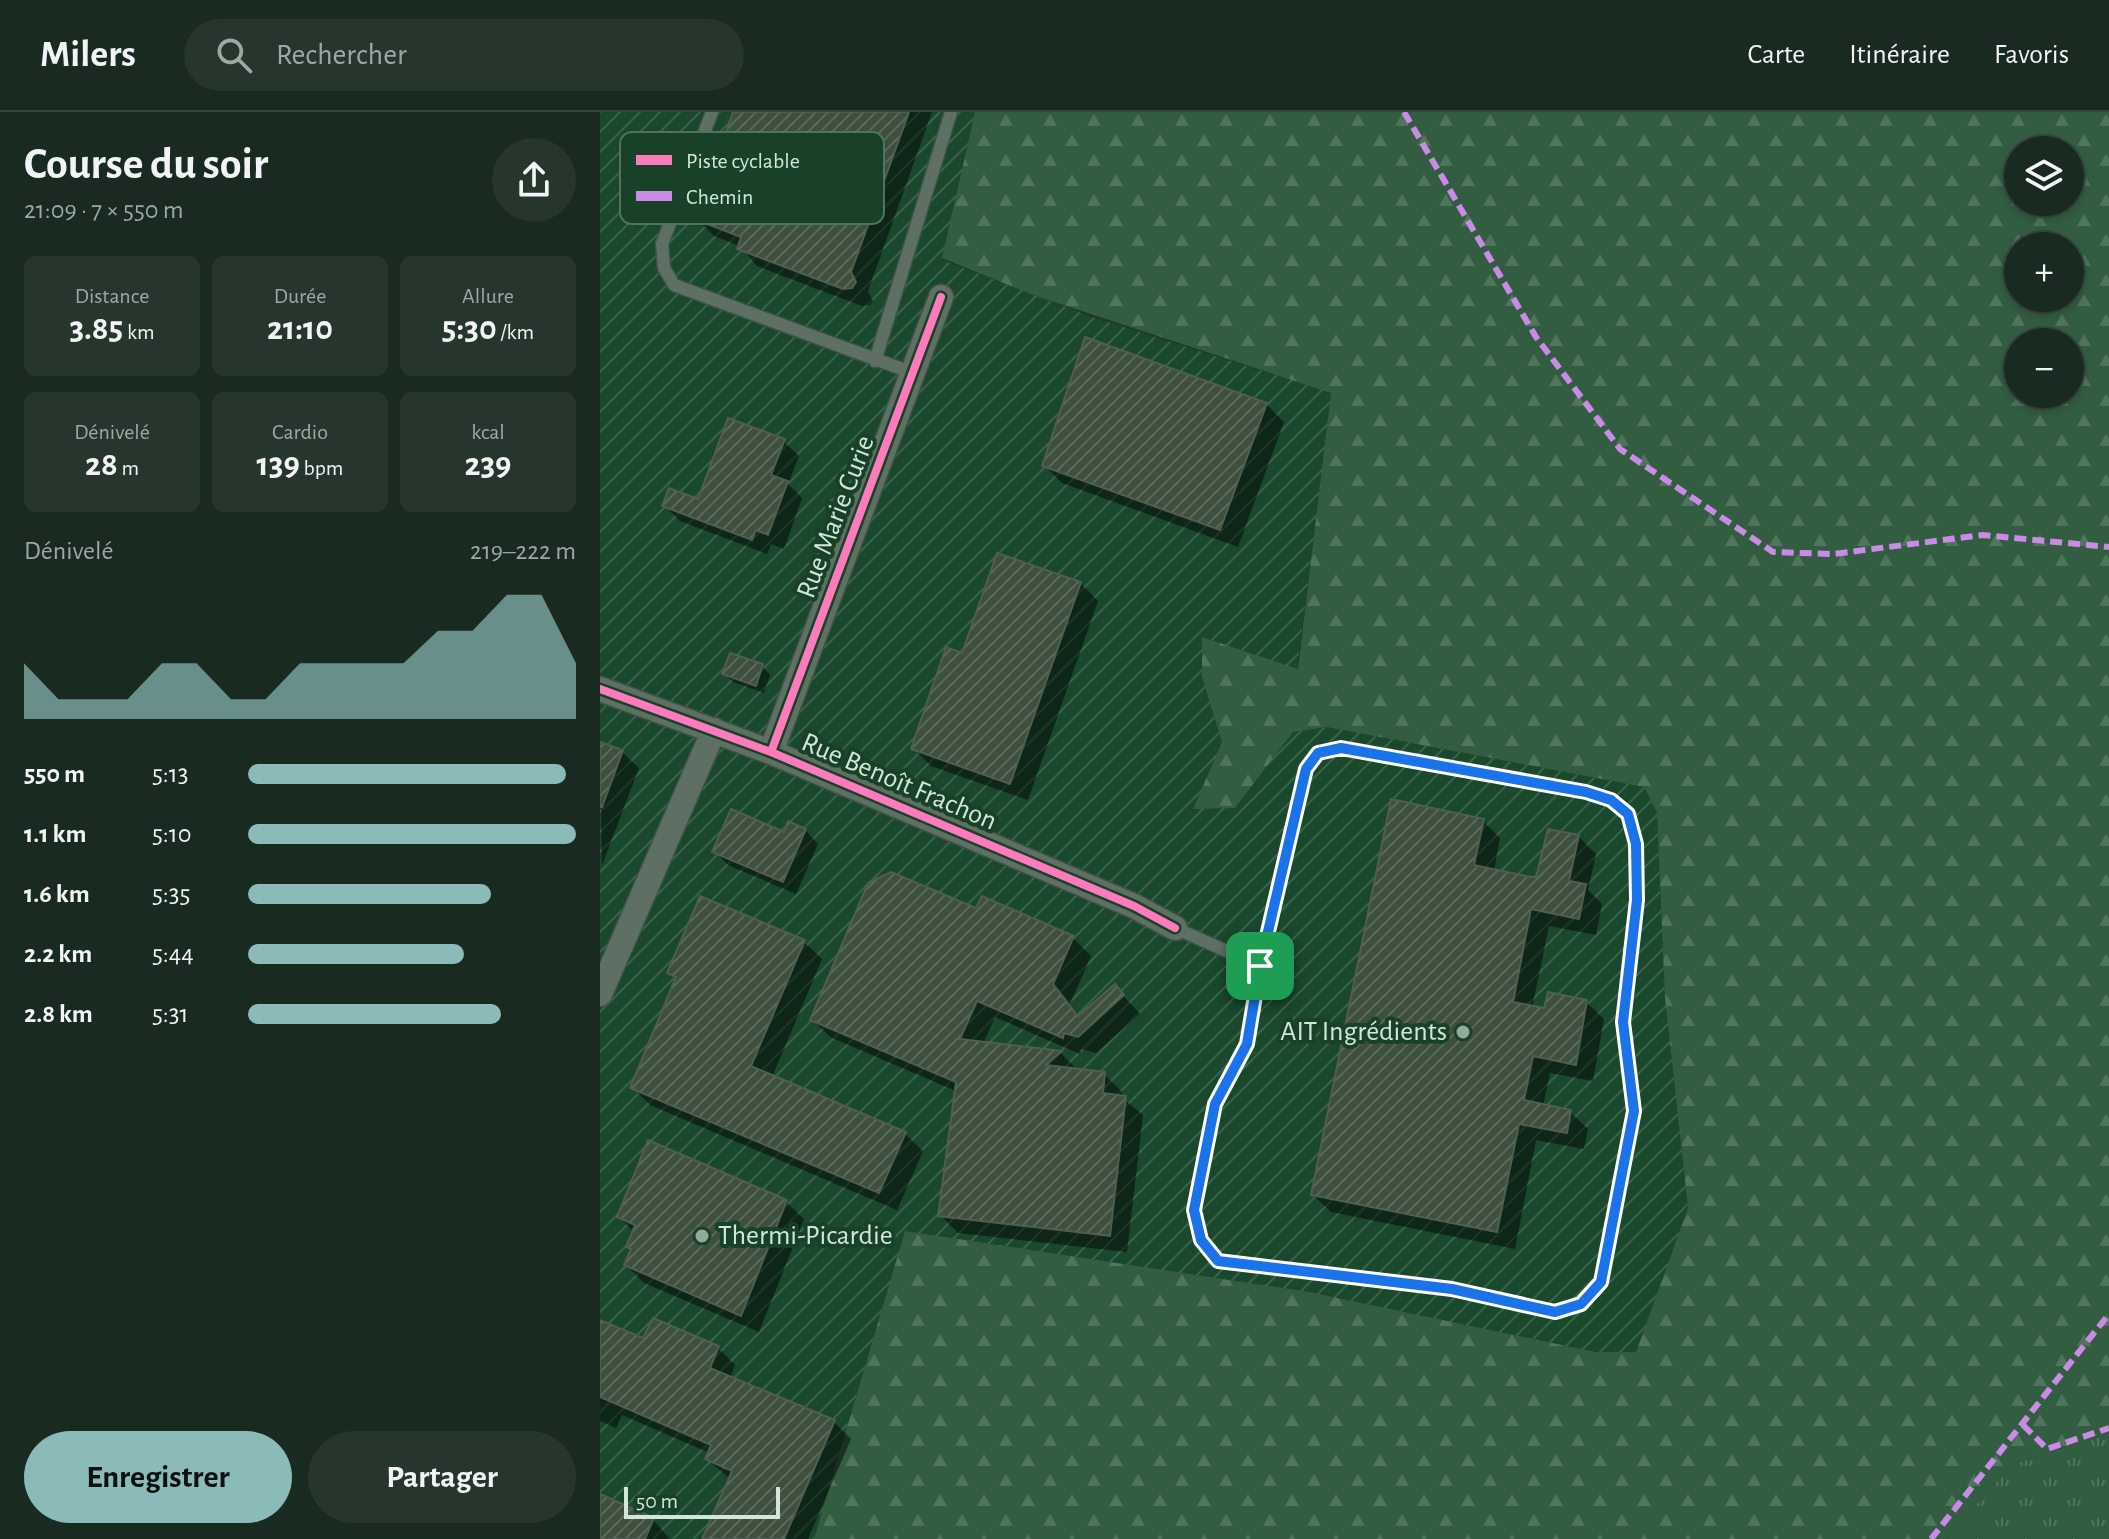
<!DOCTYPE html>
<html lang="fr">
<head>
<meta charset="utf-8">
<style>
	body { margin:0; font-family:"Alegreya Sans",sans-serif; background:#26362d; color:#f1f3f6; height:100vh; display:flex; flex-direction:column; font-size:30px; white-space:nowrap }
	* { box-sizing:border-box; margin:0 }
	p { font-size:26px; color:#9fa7a5 }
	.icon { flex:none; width:44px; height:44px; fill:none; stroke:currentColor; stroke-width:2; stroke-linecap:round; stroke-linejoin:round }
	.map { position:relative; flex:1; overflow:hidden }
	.drawer { display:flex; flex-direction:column; background:#192a20; width:600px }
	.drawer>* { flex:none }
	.controls { position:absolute; left:1404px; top:24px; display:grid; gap:16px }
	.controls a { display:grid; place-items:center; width:80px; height:80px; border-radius:50%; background:#192a20; box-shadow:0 4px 12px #0003,0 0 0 2px #37463e; font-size:40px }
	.scale { position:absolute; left:24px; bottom:20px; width:156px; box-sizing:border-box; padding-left:8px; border:4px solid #d1e7d7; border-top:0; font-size:22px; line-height:28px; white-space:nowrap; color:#d1e7d7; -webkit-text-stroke:6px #184128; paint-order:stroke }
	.pin { position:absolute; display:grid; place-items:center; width:68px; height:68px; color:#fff; margin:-34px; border-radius:16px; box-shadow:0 4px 12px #0006 }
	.round { display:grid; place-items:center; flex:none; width:84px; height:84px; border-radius:42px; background:#26362d }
	.headline { display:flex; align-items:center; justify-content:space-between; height:136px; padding:0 24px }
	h1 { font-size:44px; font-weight:700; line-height:60px }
	.stats { display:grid; grid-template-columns:repeat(3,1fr); gap:12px; height:136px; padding:8px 24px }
	.stats div { display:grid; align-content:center; border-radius:12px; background:#26362d; text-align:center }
	.stats b { font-size:34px; font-weight:700 }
	.stats small { font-size:22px; font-weight:400 }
	.stats p { font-size:22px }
	.chart { height:224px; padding:16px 24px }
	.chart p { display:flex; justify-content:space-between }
	.chart svg { width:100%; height:144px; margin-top:8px; fill:#8bbbb9; opacity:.7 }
	.primary-button { display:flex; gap:16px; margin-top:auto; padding:16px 24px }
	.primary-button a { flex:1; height:92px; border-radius:48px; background:#8bbbb9; color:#111; font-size:32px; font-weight:700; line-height:92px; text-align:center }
	.primary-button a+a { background:#26362d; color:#f1f3f6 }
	ul { padding:0 24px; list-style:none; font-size:26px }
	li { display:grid; grid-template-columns:128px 96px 1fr; align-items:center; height:60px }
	li i { height:20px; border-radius:10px; background:#8bbbb9 }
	header { display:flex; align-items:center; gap:48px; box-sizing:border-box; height:112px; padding:0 40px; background:#192a20; border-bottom:2px solid #37463e }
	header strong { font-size:38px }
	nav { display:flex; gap:44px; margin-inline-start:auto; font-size:28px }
	.search { width:560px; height:72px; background:#26362d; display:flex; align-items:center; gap:20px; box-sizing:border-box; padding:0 28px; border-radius:44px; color:#9fa7a5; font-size:30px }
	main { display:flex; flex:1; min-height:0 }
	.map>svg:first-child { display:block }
</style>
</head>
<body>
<header>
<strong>Milers</strong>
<div class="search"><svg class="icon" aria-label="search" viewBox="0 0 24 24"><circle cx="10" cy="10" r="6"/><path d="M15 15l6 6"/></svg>Rechercher</div>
<nav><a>Carte</a><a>Itinéraire</a><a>Favoris</a></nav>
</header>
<main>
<section class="drawer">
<div class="headline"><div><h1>Course du soir</h1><p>21:09 · 7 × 550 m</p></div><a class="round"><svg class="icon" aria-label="share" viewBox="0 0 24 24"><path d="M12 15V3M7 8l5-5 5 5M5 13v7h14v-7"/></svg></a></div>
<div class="stats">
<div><p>Distance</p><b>3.85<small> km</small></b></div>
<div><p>Durée</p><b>21:10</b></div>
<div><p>Allure</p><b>5:30<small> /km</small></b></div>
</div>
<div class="stats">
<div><p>Dénivelé</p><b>28<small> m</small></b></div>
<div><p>Cardio</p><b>139<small> bpm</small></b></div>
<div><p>kcal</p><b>239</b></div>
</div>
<div class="chart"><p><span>Dénivelé</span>219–222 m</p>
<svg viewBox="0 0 160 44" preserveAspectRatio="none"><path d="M0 44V27L10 38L20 38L30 38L40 27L50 27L60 38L70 38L80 27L90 27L100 27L110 27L120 17L130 17L140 6L150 6L160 27V44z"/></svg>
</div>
<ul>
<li><b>550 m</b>5:13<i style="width:97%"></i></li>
<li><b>1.1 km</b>5:10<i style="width:100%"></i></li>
<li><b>1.6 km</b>5:35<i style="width:74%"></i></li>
<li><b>2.2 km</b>5:44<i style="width:66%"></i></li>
<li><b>2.8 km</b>5:31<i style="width:77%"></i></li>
</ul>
<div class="primary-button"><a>Enregistrer</a><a>Partager</a></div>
</section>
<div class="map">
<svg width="1509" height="1427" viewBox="0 0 1509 1427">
	<defs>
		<pattern id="industrial-furrows" width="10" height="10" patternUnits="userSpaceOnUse" patternTransform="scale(2)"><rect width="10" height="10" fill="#19482c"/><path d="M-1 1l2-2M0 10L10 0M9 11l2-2" fill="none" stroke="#39624a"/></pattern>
		<pattern id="grass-tufts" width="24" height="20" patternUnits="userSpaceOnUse" patternTransform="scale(2)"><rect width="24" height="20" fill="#335d41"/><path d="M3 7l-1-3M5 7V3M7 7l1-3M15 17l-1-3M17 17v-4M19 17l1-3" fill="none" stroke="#50745c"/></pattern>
		<pattern id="forest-firs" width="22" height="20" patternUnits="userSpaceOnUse" patternTransform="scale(2)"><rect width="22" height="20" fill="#335d41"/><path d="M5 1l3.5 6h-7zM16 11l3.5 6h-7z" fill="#50745c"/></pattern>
		<pattern id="building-hatch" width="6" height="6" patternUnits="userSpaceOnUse" patternTransform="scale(2)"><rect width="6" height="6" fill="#3e503d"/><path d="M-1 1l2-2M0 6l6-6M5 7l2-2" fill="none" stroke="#596958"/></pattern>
	</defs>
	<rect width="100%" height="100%" fill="#21382a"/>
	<path fill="url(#industrial-furrows)" d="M 0,0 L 375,0 L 342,148 L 492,205 L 732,281 L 697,557 L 602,525 L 602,565 L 622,630 L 635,696 L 693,620 L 727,615 L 1044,675 L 1057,701 L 1065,886 L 1088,1096 L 1037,1240 L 995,1240 L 305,1119 L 214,1427 L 0,1427 Z"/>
	<path fill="url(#grass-tufts)" d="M 1509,1321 L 1509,1427 L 1347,1427 L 1410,1353 Z"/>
	<path fill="url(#forest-firs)" fill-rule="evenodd" d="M 375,0 L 1509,0 L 1509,1321 L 1410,1353 L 1347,1427 L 214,1427 L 305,1119 L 709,1180 L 995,1240 L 1036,1240 L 1088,1096 L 1065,886 L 1057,701 L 1044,675 L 727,615 L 693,620 L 635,696 L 593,697 L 622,630 L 602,565 L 602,525 L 698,557 L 731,281 L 433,183 L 342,146 ZM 1418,38 L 1470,38 L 1470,90 L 1418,90 ZM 1418,134 L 1470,134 L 1470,186 L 1418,186 ZM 1418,230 L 1470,230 L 1470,282 L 1418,282 Z"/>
	<g fill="#0007">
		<path d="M 135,0 L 332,0 L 268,179 L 273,189 L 270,193 L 262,194 L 157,154 L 140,134 L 114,124 L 96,106 Z"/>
		<path d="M 666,292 L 684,310 L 638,435 L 462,371 L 444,353 Z"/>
		<path d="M 183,329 L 199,344 L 188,372 L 202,386 L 184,437 L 171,432 L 167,442 L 80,409 L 65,394 L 99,390 Z"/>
		<path d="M 480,471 L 498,489 L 428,688 L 331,654 L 313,636 L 364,543 Z"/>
		<path d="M 162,554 L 170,563 L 164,581 L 133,570 L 125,562 Z"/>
		<path d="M 0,632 L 22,640 L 39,656 L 2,753 Z"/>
		<path d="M 883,709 L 900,726 L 894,759 L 938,767 L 978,724 L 996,742 L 988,778 L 1002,792 L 996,823 L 949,814 L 932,896 L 946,898 L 986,890 L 1004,907 L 993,969 L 950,961 L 943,994 L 970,1000 L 988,1017 L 984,1037 L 936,1028 L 915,1137 L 731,1100 L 713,1083 Z"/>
		<path d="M 205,718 L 218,732 L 196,782 L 128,753 L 115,739 Z"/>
		<path d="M 383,786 L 473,826 L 491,844 L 470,892 L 480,904 L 515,875 L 540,902 L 496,941 L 481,937 L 480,942 L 395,905 L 383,932 L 461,941 L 478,959 L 504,962 L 522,980 L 521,985 L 543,1003 L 527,1140 L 358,1121 L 340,1103 L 356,979 L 230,925 L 213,908 L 377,798 Z"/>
		<path d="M 204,830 L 222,847 L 172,965 L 305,1022 L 323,1039 L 297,1098 L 50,993 L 32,975 L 77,869 L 69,861 Z"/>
		<path d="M 186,1090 L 204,1107 L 159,1220 L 44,1171 L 26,1153 L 34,1120 L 19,1105 Z"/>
		<path d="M 0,1210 L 44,1229 L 118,1236 L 135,1253 L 130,1266 L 234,1310 L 251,1327 L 208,1427 L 104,1427 L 130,1367 L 107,1347 L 110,1341 L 22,1303 L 16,1316 L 0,1309 Z"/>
		<path d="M 0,1384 L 53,1408 L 70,1427 L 0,1427 Z"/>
	</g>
	<g fill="url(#building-hatch)" stroke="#505e50" stroke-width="2">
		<path d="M 133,0 L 309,0 L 251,160 L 256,170 L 252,176 L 243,177 L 137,137 L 141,125 L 94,107 Z"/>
		<path d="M 485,225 L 667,291 L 620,418 L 442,354 Z"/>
		<path d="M 128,306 L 185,327 L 171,363 L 188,369 L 168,423 L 156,418 L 152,428 L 62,394 L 69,376 L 98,387 Z"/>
		<path d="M 397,441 L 481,470 L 410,672 L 311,637 L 346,535 L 362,541 Z"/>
		<path d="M 130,541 L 163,552 L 156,574 L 122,562 Z"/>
		<path d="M 0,630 L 23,638 L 2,695 L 0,695 Z"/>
		<path d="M 791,687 L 884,707 L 874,753 L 931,765 L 936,765 L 948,717 L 979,723 L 969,769 L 986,772 L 979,807 L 931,797 L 913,890 L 944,896 L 948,880 L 987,888 L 976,953 L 933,944 L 924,988 L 971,998 L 967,1021 L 919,1012 L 897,1120 L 711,1083 Z"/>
		<path d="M 131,697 L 184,720 L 188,709 L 206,717 L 183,770 L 112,740 Z"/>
		<path d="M 291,760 L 376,796 L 382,784 L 474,824 L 453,872 L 478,904 L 515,872 L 524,883 L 478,925 L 464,921 L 463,926 L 377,889 L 360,927 L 462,939 L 446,953 L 505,960 L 503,981 L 526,984 L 510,1124 L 338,1104 L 356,970 L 210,908 L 268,771 Z"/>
		<path d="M 100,784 L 205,828 L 151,954 L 306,1020 L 279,1081 L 30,976 L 76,865 L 67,861 Z"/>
		<path d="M 48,1028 L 187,1088 L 141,1204 L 24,1153 L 31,1137 L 26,1135 L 35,1113 L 17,1105 Z"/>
		<path d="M 53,1206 L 119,1234 L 110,1256 L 235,1308 L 184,1427 L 102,1427 L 132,1359 L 105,1347 L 111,1333 L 0,1285 L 0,1208 L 43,1226 Z"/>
		<path d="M 0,1382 L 54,1406 L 45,1427 L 0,1427 Z"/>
	</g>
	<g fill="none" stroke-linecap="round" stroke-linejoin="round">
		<g stroke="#3f5246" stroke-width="15">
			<g id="lane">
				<path d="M 112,0 L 62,132 L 64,156 L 74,173 L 313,261"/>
				<path d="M 275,249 L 351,0"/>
				<path d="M 575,816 L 660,854 L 647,932 L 615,992 L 594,1098 L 601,1128 L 618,1149 L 852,1177 L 955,1200 L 981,1192 L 1001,1170 L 1034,999 L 1023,910 L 1037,788 L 1036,732 L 1028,702 L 1011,688 L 986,680 L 741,636 L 718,641 L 706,657 L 660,854"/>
			</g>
		</g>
		<g stroke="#3f5246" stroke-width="27">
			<g id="street">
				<path d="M 0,577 L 171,640 L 534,794 L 575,816"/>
				<path d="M 171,640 L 341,185"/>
				<path d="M 0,882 L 114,618"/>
			</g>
		</g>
		<use href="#lane" stroke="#5e6f64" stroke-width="12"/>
		<use href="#street" stroke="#5e6f64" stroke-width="24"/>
		<g stroke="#ca8be6" stroke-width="6" stroke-dasharray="12 6" stroke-linecap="butt">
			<path d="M 804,0 L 936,225 L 1020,337 L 1173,440 L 1233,442 L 1383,423 L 1509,435"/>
			<path d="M 1423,1313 L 1447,1337 L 1509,1316"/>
			<path d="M 1331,1427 L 1509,1202"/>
		</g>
		<g stroke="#184128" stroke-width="13">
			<g id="cycleway">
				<path d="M 0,577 L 171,640 L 534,794 L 575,816"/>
				<path d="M 171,640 L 341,185"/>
			</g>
		</g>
		<use href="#cycleway" stroke="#fd7abc" stroke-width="8"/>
	</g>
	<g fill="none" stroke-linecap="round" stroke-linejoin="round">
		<g stroke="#fff" stroke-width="16">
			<path id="route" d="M 741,636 L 986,680 L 1011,688 L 1028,702 L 1036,732 L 1037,788 L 1023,910 L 1034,999 L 1001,1170 L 981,1192 L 955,1200 L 852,1177 L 618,1149 L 601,1128 L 594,1098 L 615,992 L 647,932 L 660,854 L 706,657 L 718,641 Z"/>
		</g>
		<use href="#route" stroke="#1a73e8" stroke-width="10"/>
	</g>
	<g fill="#93aa9a" stroke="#184128" stroke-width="3">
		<circle cx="863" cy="920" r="8"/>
		<circle cx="102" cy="1124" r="8"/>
	</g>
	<g text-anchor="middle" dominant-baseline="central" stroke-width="8" stroke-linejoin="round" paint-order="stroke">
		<g font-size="28" fill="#d1e7d7" stroke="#184128">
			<text transform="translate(236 405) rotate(-69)">Rue Marie Curie</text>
			<text transform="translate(299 670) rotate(23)">Rue Benoît Frachon</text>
		</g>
		<g font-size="28" fill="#d1e7d7" stroke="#184128" text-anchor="end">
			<text x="847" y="920">AIT Ingrédients</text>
			<text x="118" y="1124" text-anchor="start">Thermi-Picardie</text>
		</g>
	</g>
	<rect x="20" y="20" width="264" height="92" rx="12" fill="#184128" stroke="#50735d" stroke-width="2"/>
	<rect x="36" y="43" width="36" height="10" fill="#fd7abc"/>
	<rect x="36" y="79" width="36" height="10" fill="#ca8be6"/>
	<g font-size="22" fill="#d1e7d7">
		<text x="86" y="56">Piste cyclable</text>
		<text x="86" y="92">Chemin</text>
	</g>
</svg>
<div class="controls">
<a><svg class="icon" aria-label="layers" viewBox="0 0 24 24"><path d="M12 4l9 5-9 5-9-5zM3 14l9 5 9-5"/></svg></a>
<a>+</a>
<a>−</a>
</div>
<div class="scale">50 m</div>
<div class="pin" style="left:660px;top:854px;background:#1e9e55"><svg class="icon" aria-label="arrive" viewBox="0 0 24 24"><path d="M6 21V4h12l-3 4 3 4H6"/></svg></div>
</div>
</main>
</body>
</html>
